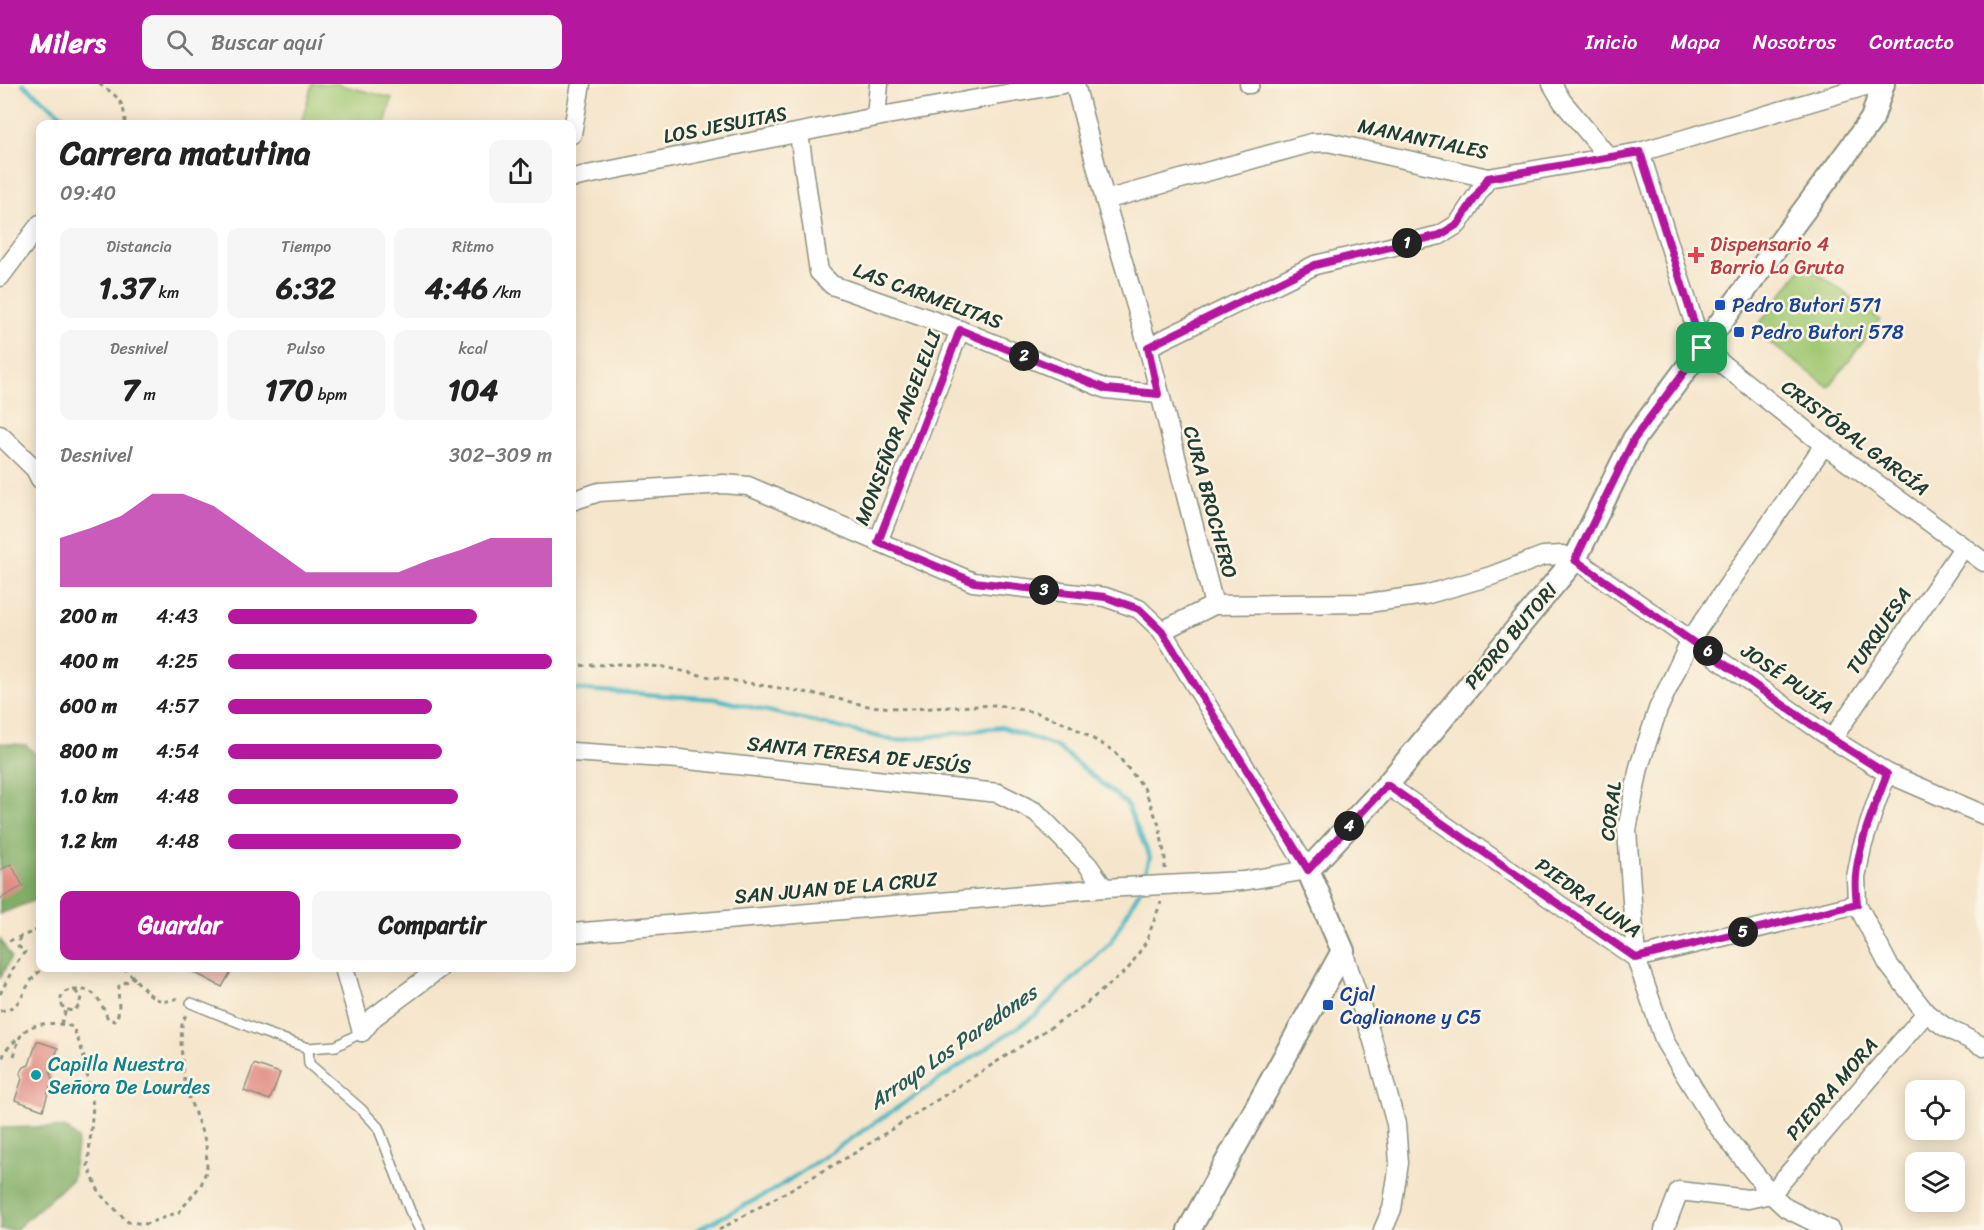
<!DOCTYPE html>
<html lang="es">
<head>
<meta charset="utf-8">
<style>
	body { margin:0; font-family:Sriracha,sans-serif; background:#f6f6f6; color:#222; height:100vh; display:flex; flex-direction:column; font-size:22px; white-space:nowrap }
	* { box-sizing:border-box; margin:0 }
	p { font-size:20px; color:#767676 }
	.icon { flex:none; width:33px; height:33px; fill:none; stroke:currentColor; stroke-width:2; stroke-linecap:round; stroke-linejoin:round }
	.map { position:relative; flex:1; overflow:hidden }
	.side { position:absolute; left:36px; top:36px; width:540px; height:852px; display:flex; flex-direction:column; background:#fff; border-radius:12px; box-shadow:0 3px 15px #0003 }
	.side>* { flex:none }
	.tools { position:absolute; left:1905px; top:996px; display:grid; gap:12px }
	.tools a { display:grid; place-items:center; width:60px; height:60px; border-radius:12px; background:#fff; box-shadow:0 3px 15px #0003; font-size:30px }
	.pin { position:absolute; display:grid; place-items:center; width:51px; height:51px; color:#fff; margin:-26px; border-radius:12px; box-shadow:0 3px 9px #0006 }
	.km { position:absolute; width:30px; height:30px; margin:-15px; border-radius:50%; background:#222; color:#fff; font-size:16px; line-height:30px; text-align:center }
	.round { display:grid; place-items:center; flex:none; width:63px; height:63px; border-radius:12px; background:#f6f6f6 }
	.summary { display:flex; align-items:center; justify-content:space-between; height:102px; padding:0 24px }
	h1 { font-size:33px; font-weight:700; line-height:45px }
	.figures { display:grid; grid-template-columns:repeat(3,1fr); gap:9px; height:102px; padding:6px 24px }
	.figures div { display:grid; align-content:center; border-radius:12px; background:#f6f6f6; text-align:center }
	.figures b { font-size:30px; font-weight:700 }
	.figures small { font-size:16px; font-weight:400 }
	.figures p { font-size:16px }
	.chart { height:168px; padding:12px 24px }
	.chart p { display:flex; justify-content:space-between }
	.chart svg { width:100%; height:108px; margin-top:6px; fill:#b5179e; opacity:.7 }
	.action { display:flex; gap:12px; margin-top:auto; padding:12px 24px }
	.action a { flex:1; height:69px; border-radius:12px; background:#b5179e; color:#fff; font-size:24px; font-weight:700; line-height:69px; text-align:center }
	.action a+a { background:#f6f6f6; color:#222 }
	ul { padding:0 24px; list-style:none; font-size:20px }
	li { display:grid; grid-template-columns:96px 72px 1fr; align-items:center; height:45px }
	li i { height:15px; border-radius:8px; background:#b5179e }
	header { display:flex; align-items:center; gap:36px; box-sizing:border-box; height:84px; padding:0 30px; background:#b5179e; color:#fff }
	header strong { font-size:28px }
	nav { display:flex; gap:33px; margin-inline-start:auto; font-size:21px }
	.search { width:420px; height:54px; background:#f6f6f6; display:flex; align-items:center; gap:15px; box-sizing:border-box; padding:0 21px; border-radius:12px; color:#767676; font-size:22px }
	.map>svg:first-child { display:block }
</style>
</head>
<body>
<header>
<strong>Milers</strong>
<div class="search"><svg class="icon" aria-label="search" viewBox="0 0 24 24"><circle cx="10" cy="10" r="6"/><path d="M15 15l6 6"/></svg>Buscar aquí</div>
<nav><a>Inicio</a><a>Mapa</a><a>Nosotros</a><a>Contacto</a></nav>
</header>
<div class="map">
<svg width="1984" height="1146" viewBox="0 0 1984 1146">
	<rect width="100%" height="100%" fill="#fcf5e5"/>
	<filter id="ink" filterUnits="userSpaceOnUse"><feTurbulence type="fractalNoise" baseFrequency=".0167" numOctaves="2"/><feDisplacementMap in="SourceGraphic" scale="12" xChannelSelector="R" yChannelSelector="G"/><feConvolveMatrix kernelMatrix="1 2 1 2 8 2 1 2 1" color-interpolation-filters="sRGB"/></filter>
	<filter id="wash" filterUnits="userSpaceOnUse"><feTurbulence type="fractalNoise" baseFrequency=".008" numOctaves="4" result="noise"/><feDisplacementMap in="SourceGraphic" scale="24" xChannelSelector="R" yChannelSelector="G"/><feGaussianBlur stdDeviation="1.35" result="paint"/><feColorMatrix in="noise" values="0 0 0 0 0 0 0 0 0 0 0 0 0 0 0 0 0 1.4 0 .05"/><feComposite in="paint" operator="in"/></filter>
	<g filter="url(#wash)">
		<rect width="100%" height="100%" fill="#f5e5cb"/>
		<g fill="#a3c974" stroke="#618354" stroke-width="1.5">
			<path d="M 312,0 L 337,0 L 392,14 L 385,40 L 301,40 Z"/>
			<path d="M 1805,179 L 1880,236 L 1829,303 L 1754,247 Z"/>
		</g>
		<g fill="#82ad66" stroke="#50754d" stroke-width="1.5">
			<path d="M 0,659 L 26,661 L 40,675 L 40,814 L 0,830 Z"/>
			<path d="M 0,855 L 11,873 L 0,895 Z"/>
			<path d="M 40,1043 L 66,1044 L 78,1055 L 72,1095 L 15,1146 L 0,1146 L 0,1044 Z"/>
		</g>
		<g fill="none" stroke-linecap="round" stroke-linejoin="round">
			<g stroke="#48b6c1" stroke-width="4.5">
				<path d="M 23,0 L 73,40"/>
				<path d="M 572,605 L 716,615 L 897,657 L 1002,643 L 1057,663 L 1126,719 L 1150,773 L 1143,799"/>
				<path d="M 697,1146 L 774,1106 L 1036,931 L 1110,859 L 1140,806"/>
			</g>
		</g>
		<g id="blocks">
			<g fill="#e18b83">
				<path d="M 11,780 L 23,802 L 0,815 L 0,786 Z"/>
				<path d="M 186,884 L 233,884 L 222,903 Z"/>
				<path d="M 37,957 L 58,964 L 50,988 L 52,996 L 43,1026 L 15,1016 L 22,995 L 20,989 L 24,983 L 29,981 Z"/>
				<path d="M 254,980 L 280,989 L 270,1016 L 244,1007 Z"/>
			</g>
		</g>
	</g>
	<g filter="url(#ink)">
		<use href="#blocks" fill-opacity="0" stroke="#8a9180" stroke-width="1.5"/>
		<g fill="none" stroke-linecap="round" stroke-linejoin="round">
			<g stroke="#8a9180" stroke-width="12">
				<g id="service">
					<path d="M 191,919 L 260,947 L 308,964 L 336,962 L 362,948"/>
					<path d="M 308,964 L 309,980 L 362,1026 L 378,1043 L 410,1127 L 420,1146"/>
				</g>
			</g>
			<g stroke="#8a9180" stroke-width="21">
				<g id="minor">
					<path d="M 1249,0 L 1250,0"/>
					<path d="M 1552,0 L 1562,17 L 1609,74"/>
					<path d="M 876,33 L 879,0"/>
					<path d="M 572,50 L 581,0"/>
					<path d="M 799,50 L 819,188 L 832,201 L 960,246 L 1106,305 L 1158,310"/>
					<path d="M 1640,68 L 1702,264 L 1824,361 L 1984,478"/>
					<path d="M 572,94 L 876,33 L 1063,0"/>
					<path d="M 1105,116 L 1311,59 L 1328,58 L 1488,94 L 1640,68 L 1872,0"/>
					<path d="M 0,193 L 40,140"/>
					<path d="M 1148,263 L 1315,181 L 1440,151 L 1458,140 L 1488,94"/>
					<path d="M 0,351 L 35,385 L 40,395"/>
					<path d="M 1824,361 L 1691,555 L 1658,625 L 1639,683 L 1627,746 L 1636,874 L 1665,958 L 1715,1039 L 1771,1110 L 1926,929"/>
					<path d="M 572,417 L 599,408 L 724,400 L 748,402 L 973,498 L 1105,513 L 1139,525 L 1162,547"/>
					<path d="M 878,458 L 960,246"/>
					<path d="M 1214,521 L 1368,519 L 1425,511 L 1491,492 L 1543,472 L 1563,471 L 1575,475 L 1832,655 L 1887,689 L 1984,731"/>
					<path d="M 1832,655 L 1963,464"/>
					<path d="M 572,668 L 679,675 L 998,709 L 1036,728 L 1088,781 L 1104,804"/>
					<path d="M 1887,689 L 1875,722 L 1862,763 L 1856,793 L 1857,820 L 1888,880 L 1926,929 L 1945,943 L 1984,963"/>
					<path d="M 1387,701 L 1636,874 L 1857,820"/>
					<path d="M 572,849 L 1104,804 L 1243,797 L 1308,786 L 1162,547 L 1214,521 L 1148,263 L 1105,116 L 1075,0"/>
					<path d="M 1343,867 L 1373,957 L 1396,1040 L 1399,1079 L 1392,1125 L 1383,1146"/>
					<path d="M 344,884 L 362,948"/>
					<path d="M 362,948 L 374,933 L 440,884"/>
					<path d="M 1664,1146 L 1679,1107 L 1748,1115 L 1771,1110 L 1786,1124 L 1830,1146"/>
				</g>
			</g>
			<g stroke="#8a9180" stroke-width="26">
				<path id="tertiary" d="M 1189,1146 L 1343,867 L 1308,786 L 1387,701 L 1575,475 L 1634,355 L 1872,35 L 1883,0"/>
			</g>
			<g stroke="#8a9180" stroke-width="3" stroke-dasharray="4.5 4.5" stroke-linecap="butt">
				<path d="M 99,0 C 117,11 125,18 125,40"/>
				<path d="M 572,582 L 620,580 L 664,583 L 705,592 L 816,610 L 868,622 L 909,625 L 997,621 L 1038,629 L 1071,642 L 1114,667 L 1144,704 L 1159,741 L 1165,774 L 1165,785"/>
				<path d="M 9,857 L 40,845"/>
				<path d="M 123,884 C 143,899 154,929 181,912"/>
				<path d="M 75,907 L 81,913 L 79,922 L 73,927 L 64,925 L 60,917 L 63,909 C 68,906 71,906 76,906 C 96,903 101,919 108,935 L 115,937 C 122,927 117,915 119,902 L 135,893"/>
				<path d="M 0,910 L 16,879 L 25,868 L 18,862 L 20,853"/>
				<path d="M 0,927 C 23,923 21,909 33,894 C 36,890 40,887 44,884"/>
				<path d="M 61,940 L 66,926"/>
				<path d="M 14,972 C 16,966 17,959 20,953 C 29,936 57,938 73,943 L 83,969 L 93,1021 L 88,1082 L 100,1110 L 128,1138 L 146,1140 L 179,1128 L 201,1101 L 207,1085 L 206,1059 L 188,1011 L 183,988 L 181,960 L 182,939 L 187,929"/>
				<path d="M 0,982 L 5,967 L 18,954"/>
				<path d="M 719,1146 L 853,1070 L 1082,923 L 1128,885 L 1146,858 L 1161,818"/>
			</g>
			<use href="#service" stroke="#fff" stroke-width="9"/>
			<use href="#minor" stroke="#fff" stroke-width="18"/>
			<use href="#tertiary" stroke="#fff" stroke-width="22"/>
		</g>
	</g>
	<g fill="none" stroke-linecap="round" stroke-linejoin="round" filter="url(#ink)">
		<g stroke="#fff" stroke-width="12">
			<path id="route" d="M 1640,68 L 1702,264 L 1634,355 L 1575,476 L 1832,655 L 1887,690 C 1875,722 1859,757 1856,792 C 1855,801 1856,811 1857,820 L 1636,874 L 1387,701 L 1308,786 L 1162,547 L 1139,525 L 1105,513 L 974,498 L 878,458 L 960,246 L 1106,305 L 1158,310 L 1148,263 L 1315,181 L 1440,151 L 1458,140 L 1488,94 Z"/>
		</g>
		<use href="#route" stroke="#b5179e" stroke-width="8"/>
	</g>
	<path fill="#e0444e" stroke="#fcf5e5" stroke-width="2" d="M1693 162h6v6h6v6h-6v6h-6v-6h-6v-6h6z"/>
	<g fill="#1a4fb4" stroke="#fcf5e5" stroke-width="2">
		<rect x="1714" y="215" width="12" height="12" rx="3"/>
		<rect x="1733" y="242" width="12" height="12" rx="3"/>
		<rect x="1322" y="915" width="12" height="12" rx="3"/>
	</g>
	<circle fill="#0f9aa8" stroke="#fcf5e5" stroke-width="2" cx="36" cy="991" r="6"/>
	<g text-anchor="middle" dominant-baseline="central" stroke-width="5" stroke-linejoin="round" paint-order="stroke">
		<g font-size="20" fill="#1f3d34" stroke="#fcf5e5">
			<text transform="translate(725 41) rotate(-11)">LOS JESUITAS</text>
			<text transform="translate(1423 55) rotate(12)">MANANTIALES</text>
			<text transform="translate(928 212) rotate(20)">LAS CARMELITAS</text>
			<text transform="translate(898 344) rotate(-69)">MONSEÑOR ANGELELLI</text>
			<text transform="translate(1855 354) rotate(37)">CRISTÓBAL GARCÍA</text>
			<text transform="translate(1210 418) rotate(75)">CURA BROCHERO</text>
			<text transform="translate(1879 547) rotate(-56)">TURQUESA</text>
			<text transform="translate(1511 552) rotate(-50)">PEDRO BUTORI</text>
			<text transform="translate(1787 595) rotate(35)">JOSÉ PUJÍA</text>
			<text transform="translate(859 671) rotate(6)">SANTA TERESA DE JESÚS</text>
			<text transform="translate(1611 727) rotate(-83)">CORAL</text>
			<text transform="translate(836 804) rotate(-5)">SAN JUAN DE LA CRUZ</text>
			<text transform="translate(1588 814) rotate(35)">PIEDRA LUNA</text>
			<text transform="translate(1832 1005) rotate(-49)">PIEDRA MORA</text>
		</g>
		<g font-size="20" fill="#be3a42" stroke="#fcf5e5" text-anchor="start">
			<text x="1710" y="160">Dispensario 4<tspan x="1710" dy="23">Barrio La Gruta</tspan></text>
		</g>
		<g font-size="20" fill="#164399" stroke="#fcf5e5" text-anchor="start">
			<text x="1732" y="221">Pedro Butori 571</text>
			<text x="1751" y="248">Pedro Butori 578</text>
			<text x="1340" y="910">Cjal<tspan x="1340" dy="23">Caglianone y C5</tspan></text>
		</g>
		<g font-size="20" fill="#0d838f" stroke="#fcf5e5" text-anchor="start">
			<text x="48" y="980">Capilla Nuestra<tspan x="48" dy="23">Señora De Lourdes</tspan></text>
		</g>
		<g font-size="21" font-style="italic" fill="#295b57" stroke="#fcf5e5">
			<text transform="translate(953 963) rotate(-35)">Arroyo Los Paredones</text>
		</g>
	</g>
</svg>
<div class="tools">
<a><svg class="icon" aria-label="locate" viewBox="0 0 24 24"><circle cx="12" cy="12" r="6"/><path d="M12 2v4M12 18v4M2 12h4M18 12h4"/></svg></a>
<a><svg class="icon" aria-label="layers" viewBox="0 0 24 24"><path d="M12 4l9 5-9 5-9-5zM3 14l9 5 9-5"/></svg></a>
</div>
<div class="pin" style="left:1702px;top:264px;background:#1e9e55"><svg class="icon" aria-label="arrive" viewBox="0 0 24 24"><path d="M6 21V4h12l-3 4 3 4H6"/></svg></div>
<b class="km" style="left:1407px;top:159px">1</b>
<b class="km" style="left:1024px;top:272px">2</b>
<b class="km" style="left:1044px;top:506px">3</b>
<b class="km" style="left:1349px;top:742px">4</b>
<b class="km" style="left:1743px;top:848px">5</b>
<b class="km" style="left:1708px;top:567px">6</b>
<section class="side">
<div class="summary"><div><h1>Carrera matutina</h1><p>09:40</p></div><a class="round"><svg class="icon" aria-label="share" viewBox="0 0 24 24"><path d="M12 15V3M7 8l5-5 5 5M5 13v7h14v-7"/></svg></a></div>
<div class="figures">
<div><p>Distancia</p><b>1.37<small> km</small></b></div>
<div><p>Tiempo</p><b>6:32</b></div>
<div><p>Ritmo</p><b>4:46<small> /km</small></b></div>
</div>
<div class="figures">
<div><p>Desnivel</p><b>7<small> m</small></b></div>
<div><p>Pulso</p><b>170<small> bpm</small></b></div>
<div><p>kcal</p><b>104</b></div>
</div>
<div class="chart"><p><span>Desnivel</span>302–309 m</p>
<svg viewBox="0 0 160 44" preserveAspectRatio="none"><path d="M0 44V24L10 20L20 15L30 6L40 6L50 11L60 20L70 29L80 38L90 38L100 38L110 38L120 33L130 29L140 24L150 24L160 24V44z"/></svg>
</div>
<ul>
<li><b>200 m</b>4:43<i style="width:77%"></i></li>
<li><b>400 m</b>4:25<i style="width:100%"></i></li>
<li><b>600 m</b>4:57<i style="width:63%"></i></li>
<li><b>800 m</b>4:54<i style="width:66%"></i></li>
<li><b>1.0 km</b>4:48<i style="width:71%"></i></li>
<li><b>1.2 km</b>4:48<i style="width:72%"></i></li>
</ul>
<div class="action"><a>Guardar</a><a>Compartir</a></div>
</section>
</div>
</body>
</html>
